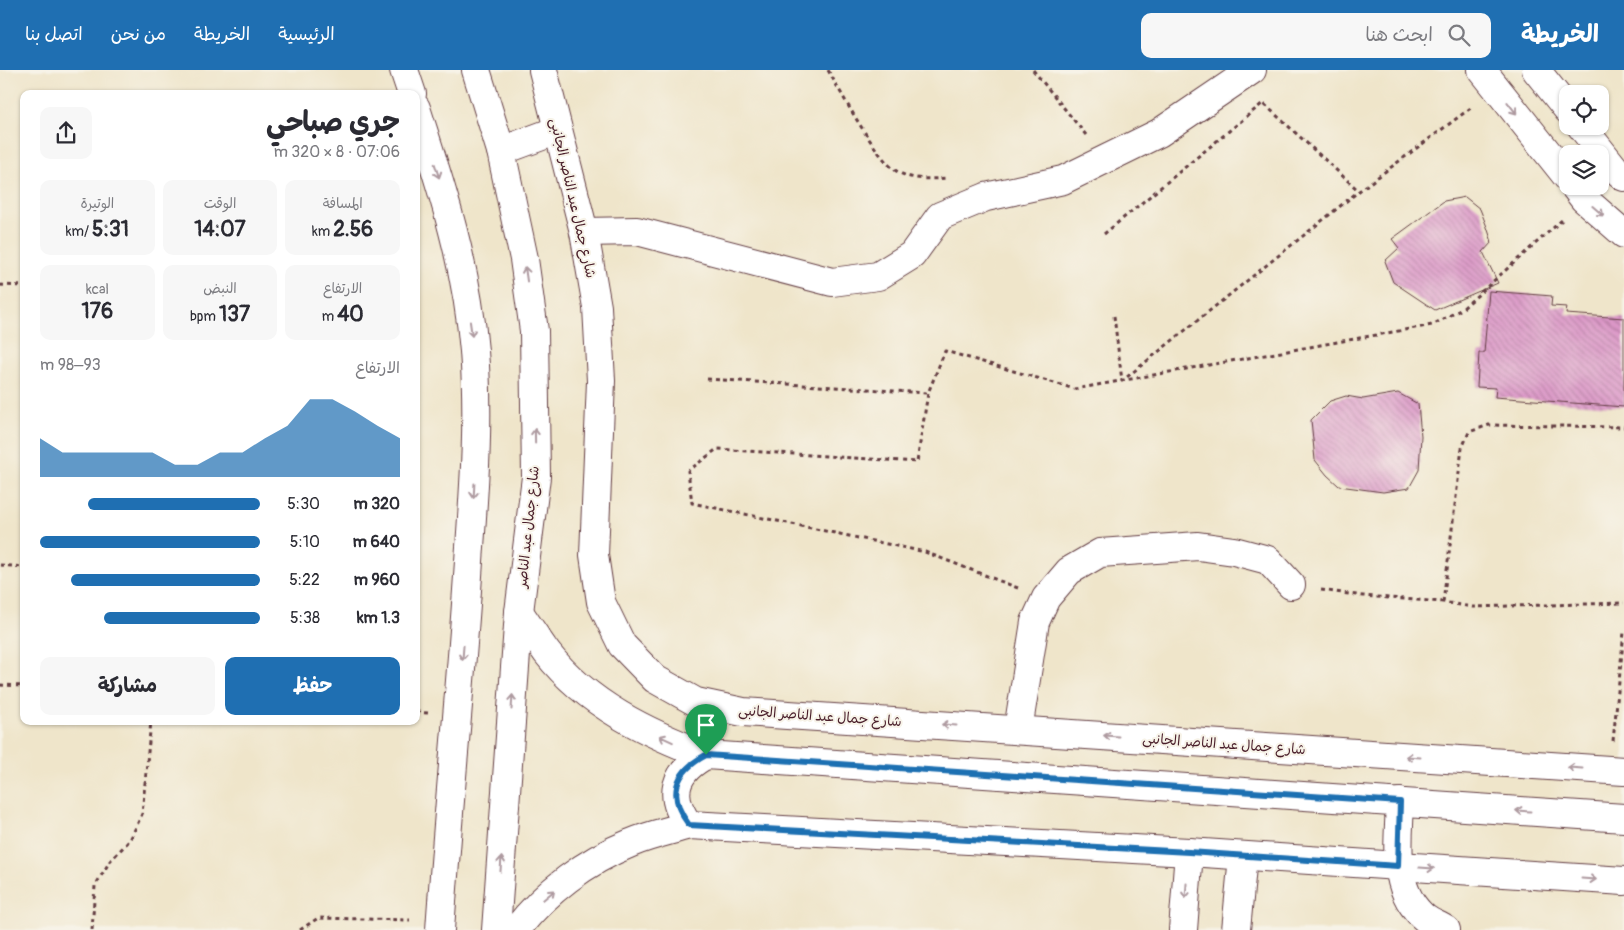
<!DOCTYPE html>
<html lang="ar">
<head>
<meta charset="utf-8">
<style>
	body { margin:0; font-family:Pangolin,"Playpen Sans Arabic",sans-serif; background:#f7f7f7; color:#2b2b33; direction:rtl; height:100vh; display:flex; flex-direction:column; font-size:19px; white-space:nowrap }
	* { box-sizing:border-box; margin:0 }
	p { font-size:16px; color:#7c7c81 }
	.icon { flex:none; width:28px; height:28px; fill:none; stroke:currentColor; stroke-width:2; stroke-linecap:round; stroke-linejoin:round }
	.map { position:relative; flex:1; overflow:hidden; direction:ltr }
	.panel { position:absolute; left:20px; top:20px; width:400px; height:635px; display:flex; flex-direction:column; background:#fff; border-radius:10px; box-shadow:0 1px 4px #0004; direction:rtl }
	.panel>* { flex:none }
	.buttons { position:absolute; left:1559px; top:15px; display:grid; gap:10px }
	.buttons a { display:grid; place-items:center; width:50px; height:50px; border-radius:10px; background:#fff; box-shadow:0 1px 4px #0004; font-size:25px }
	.pin { position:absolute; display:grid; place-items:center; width:42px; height:42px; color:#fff; margin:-51px -21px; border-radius:50% 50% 50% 0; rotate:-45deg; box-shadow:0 0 5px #0007 }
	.pin .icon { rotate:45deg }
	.round { display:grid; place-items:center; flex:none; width:52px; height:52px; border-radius:10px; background:#f7f7f7 }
	.overview { display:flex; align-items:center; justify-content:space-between; height:85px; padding:0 20px }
	h1 { font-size:28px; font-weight:700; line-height:38px }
	.figures { display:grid; grid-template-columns:repeat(3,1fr); gap:8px; height:85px; padding:5px 20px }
	.figures div { display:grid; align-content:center; border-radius:10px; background:#f7f7f7; text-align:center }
	.figures b { font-size:21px; font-weight:700 }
	.figures small { font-size:14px; font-weight:400 }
	.figures p { font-size:14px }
	.chart { height:140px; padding:10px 20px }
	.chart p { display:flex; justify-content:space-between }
	.chart svg { width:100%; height:90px; margin-top:5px; fill:#1f6fb2; opacity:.7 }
	.primary-button { display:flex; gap:10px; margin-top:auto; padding:10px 20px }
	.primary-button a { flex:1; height:58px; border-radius:10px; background:#1f6fb2; color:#fff; font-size:20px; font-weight:700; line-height:58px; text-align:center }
	.primary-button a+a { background:#f7f7f7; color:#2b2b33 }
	ul { padding:0 20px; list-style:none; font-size:16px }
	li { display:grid; grid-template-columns:80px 60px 1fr; align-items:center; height:38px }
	li i { height:12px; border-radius:6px; background:#1f6fb2 }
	header { display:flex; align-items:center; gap:30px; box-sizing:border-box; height:70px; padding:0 25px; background:#1f6fb2; color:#fff }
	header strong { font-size:24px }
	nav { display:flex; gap:28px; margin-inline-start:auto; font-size:18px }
	.search { width:350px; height:45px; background:#f7f7f7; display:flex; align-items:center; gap:12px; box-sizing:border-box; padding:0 18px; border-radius:10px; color:#7c7c81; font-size:19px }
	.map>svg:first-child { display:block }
</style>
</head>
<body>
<header>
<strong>الخريطة</strong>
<div class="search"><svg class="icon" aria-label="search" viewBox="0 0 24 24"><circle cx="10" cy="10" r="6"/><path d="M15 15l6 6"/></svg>ابحث هنا</div>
<nav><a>الرئيسية</a><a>الخريطة</a><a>من نحن</a><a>اتصل بنا</a></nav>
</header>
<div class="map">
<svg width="1624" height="860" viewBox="0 0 1624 860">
	<defs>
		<pattern id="building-back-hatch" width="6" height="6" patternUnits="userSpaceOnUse" patternTransform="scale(1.25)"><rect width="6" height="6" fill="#db97c7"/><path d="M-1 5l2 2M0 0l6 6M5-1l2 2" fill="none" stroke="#b47ba2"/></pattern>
	</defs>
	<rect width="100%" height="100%" fill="#f7f3e8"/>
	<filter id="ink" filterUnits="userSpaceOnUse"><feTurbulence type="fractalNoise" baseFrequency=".02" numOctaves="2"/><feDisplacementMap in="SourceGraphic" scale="10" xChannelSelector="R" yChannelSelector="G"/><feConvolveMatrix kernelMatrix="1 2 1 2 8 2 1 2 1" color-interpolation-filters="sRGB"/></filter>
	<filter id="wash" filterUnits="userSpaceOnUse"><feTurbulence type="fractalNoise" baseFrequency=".0096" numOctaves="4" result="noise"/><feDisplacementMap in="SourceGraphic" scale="20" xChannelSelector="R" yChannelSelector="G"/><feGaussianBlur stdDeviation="1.12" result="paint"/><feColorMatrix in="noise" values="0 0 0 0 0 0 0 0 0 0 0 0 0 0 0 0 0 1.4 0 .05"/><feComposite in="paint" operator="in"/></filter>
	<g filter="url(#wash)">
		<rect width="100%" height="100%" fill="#efe5ca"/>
		<g id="blocks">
			<g fill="url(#building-back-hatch)">
				<path d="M 1465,127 L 1480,139 L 1487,157 L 1492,172 L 1483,182 L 1498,213 L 1435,240 L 1393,212 L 1385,191 L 1399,178 L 1392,169 L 1444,131 Z"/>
				<path d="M 1489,221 L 1552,226 L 1551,236 L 1567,237 L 1566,244 L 1624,248 L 1624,337 L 1495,327 L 1496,318 L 1477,317 L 1479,283 L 1484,283 Z"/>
				<path d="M 1398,323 L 1418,334 L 1421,366 L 1419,400 L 1409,418 L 1383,422 L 1339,416 L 1327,405 L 1315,390 L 1311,350 L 1330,331 L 1346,326 L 1363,329 Z"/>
			</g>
		</g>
	</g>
	<g filter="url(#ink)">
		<use href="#blocks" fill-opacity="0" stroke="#633d43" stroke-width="1"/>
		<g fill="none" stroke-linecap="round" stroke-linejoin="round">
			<g stroke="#633d43" stroke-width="30">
				<g id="minor">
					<path d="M 543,0 L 584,162 L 597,237 L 601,311 L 594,485 L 601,532 L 622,575 L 655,609 L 696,632 L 743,642 L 1624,701"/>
					<path d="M 1482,0 L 1568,108"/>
					<path d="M 1536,0 L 1568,40"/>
					<path d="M 1581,56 L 1616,100 L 1624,107"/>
					<path d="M 1574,116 L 1584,129 L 1624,164"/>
					<path d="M 584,162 L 637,161 L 832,212 L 878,206 L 912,185 L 940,146 L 986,127 L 1063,110 L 1159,63 L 1252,0"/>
					<path d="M 519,542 C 528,555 537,569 547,583 C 587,634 647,663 706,685 L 1624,748"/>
					<path d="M 1018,660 L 1035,552 L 1046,528 L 1069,501 L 1100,483 L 1198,476 L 1234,481 L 1268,490 L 1291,515"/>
					<path d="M 1400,732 C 1399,773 1390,820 1426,849 C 1432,853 1440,856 1446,860"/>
					<path d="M 689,755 C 667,726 674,702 706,685"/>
					<path d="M 516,860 C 545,822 586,791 631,773 C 649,765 670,761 689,755 L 1189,782 L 1624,811"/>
					<path d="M 1183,860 L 1189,782"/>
					<path d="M 1236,860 L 1243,786"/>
				</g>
			</g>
			<g stroke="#633d43" stroke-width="30">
				<g id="secondary">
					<path d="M 404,0 L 412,24"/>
					<path d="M 476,0 L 501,81 L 524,189 L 534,261 L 536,407 L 519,542 L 496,860"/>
					<path d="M 416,38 C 442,119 467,195 474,281 C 480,356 473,431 468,506 C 460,624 448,742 440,860"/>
					<path d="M 501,81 L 558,60"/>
				</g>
			</g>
			<g stroke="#633d43" stroke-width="3" stroke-dasharray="4 4" stroke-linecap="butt">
				<path d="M 828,0 C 841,23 876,87 895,100 C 910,111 931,109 948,108"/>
				<path d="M 1033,0 L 1086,65"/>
				<path d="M 1104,164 L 1263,33 L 1359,121"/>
				<path d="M 0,215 L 24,216"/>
				<path d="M 1114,246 L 1122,311 L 1359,121 L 1472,37"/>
				<path d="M 707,309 L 928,323"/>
				<path d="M 0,495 L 24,497"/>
				<path d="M 1018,518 L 925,482 L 692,433 L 688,401 L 717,379 L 917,392 L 928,323 L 945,281 L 1075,319 L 1432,255 L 1462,239 L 1562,150"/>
				<path d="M 1321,520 L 1363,526 L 1443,532 L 1472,537 L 1624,533"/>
				<path d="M 1443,532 L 1462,378 L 1469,362 L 1489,355 L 1624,357"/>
				<path d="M 0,615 L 24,616"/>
				<path d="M 416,642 L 428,643"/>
				<path d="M 1613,671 L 1624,562"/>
				<path d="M 92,860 L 95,816 L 110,791 L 130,770 L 142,744 L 151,651"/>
				<path d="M 300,860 L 318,848 L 410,850"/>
			</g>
			<use href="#minor" stroke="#fff" stroke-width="28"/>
			<use href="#secondary" stroke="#fff" stroke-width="28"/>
		</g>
		<defs><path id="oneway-shaft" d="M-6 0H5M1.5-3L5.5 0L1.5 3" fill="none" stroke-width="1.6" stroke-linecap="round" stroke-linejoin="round" transform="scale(1.25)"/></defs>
		<g stroke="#ae9aa0">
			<use href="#oneway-shaft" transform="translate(1512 38) rotate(52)"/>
			<use href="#oneway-shaft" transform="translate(437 101) rotate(72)"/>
			<use href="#oneway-shaft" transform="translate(1598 141) rotate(41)"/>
			<use href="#oneway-shaft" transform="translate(526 204) rotate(-98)"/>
			<use href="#oneway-shaft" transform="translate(471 259) rotate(82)"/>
			<use href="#oneway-shaft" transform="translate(535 366) rotate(-91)"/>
			<use href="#oneway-shaft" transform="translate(474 421) rotate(93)"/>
			<use href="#oneway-shaft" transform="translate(463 583) rotate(94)"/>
			<use href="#oneway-shaft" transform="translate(512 632) rotate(-86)"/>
			<use href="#oneway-shaft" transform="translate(949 655) rotate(-176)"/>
			<use href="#oneway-shaft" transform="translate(1111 666) rotate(-176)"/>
			<use href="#oneway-shaft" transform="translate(666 669) rotate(-155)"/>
			<use href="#oneway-shaft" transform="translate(1413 687) rotate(-176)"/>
			<use href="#oneway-shaft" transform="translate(1575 698) rotate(-176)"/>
			<use href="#oneway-shaft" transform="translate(1523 741) rotate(-176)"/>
			<use href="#oneway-shaft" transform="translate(501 794) rotate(-86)"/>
			<use href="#oneway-shaft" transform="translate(1427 798) rotate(4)"/>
			<use href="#oneway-shaft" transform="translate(1589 809) rotate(4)"/>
			<use href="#oneway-shaft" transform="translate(1186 821) rotate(94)"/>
			<use href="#oneway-shaft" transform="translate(549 825) rotate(-40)"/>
		</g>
	</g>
	<g fill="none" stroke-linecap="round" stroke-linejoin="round" filter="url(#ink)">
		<g stroke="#fff" stroke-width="10">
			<path id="route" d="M 706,685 L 1400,732 L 1398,796 L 1189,782 L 689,755 C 667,726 674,702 706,685 Z"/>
		</g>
		<use href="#route" stroke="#1f6fb2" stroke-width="6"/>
	</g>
	<g text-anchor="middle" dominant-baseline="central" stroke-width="4" stroke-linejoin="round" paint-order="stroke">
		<g font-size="14" fill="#4a1f2b" stroke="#f7f3e8">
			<text transform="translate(573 128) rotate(77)">شارع جمال عبد الناصر الجانبى</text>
			<text transform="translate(528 457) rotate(-84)">شارع جمال عبد الناصر</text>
			<text transform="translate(820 646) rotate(4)">شارع جمال عبد الناصر الجانبى</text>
			<text transform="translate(1224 674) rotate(4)">شارع جمال عبد الناصر الجانبى</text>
		</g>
	</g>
</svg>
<div class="buttons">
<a><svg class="icon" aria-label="locate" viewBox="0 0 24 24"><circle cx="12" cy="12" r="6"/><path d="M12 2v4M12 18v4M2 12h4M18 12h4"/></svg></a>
<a><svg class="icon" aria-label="layers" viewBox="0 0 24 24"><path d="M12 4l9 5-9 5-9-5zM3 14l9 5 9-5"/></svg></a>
</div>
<div class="pin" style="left:706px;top:685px;background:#1e9e55"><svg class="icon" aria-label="arrive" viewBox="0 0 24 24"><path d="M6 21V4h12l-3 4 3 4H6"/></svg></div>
<section class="panel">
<div class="overview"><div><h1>جري صباحي</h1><p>07:06 · 8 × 320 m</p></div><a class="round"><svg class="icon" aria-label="share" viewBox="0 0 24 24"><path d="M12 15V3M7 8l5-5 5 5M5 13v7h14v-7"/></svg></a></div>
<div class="figures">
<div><p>المسافة</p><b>2.56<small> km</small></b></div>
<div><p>الوقت</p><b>14:07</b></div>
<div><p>الوتيرة</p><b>5:31<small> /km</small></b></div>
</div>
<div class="figures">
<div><p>الارتفاع</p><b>40<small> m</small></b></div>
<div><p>النبض</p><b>137<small> bpm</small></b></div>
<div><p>kcal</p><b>176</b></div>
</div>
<div class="chart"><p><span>الارتفاع</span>93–98 m</p>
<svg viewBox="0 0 160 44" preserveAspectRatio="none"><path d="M0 44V25L10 32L20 32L30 32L40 32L50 32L60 38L70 38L80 32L90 32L100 25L110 19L120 6L130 6L140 12L150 19L160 25V44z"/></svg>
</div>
<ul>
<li><b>320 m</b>5:30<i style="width:78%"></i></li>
<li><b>640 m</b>5:10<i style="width:100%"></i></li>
<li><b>960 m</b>5:22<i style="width:86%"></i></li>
<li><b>1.3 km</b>5:38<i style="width:71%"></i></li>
</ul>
<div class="primary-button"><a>حفظ</a><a>مشاركة</a></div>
</section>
</div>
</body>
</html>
